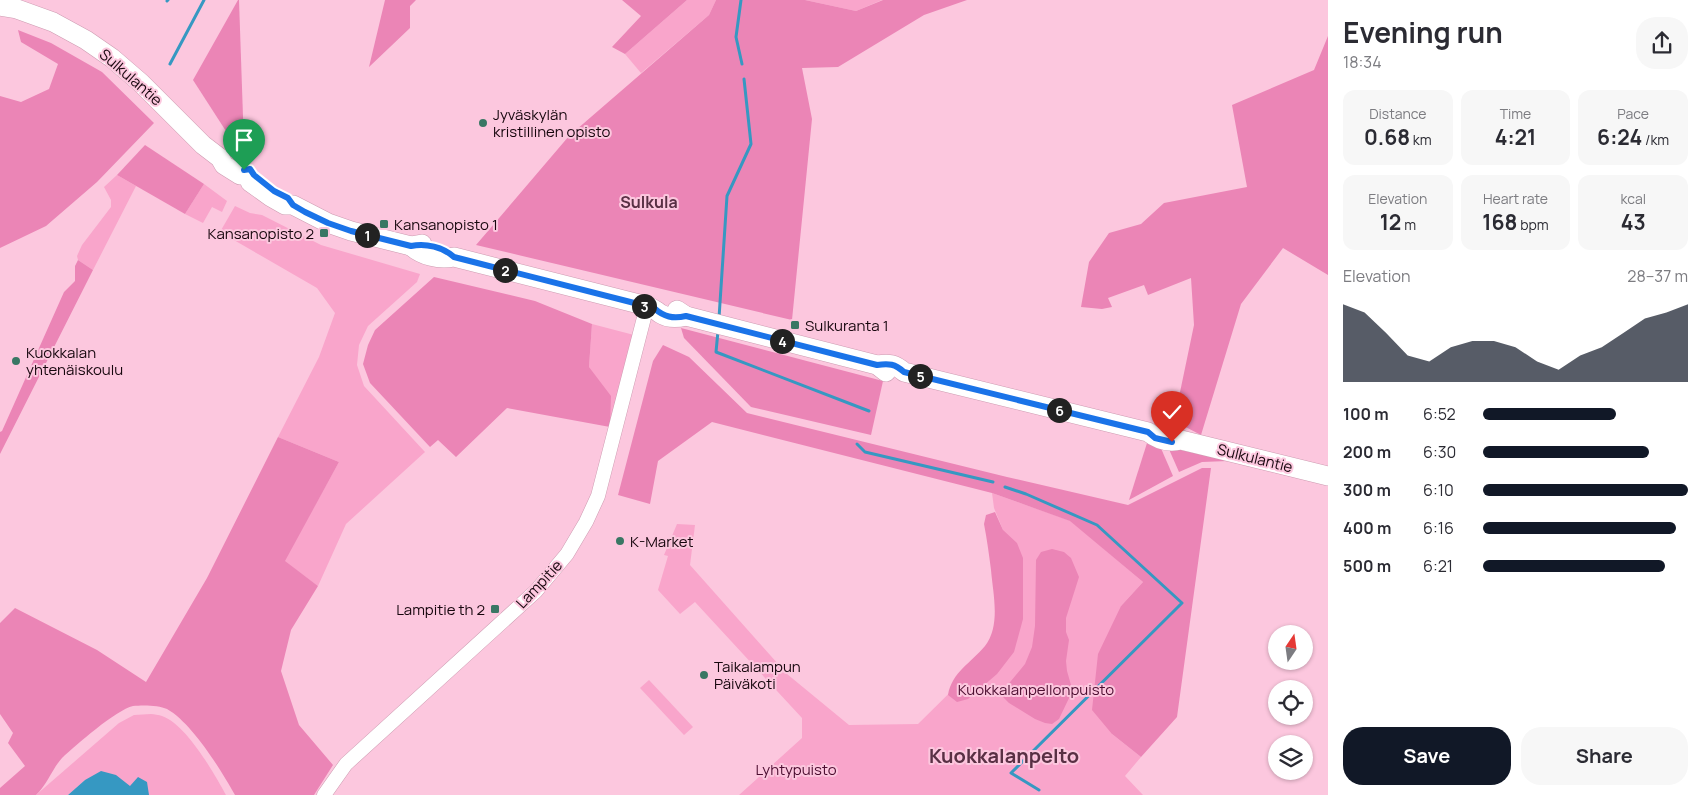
<!DOCTYPE html>
<html lang="en">
<head>
<meta charset="utf-8">
<style>
	body { margin:0; font-family:Manrope,sans-serif; background:#f7f7f7; color:#2b2b33; height:100vh; display:flex; flex-direction:column; font-size:19px; white-space:nowrap }
	* { box-sizing:border-box; margin:0 }
	p { font-size:16px; color:#7c7c81 }
	.icon { flex:none; width:28px; height:28px; fill:none; stroke:currentColor; stroke-width:2; stroke-linecap:round; stroke-linejoin:round }
	.map { position:relative; flex:1; overflow:hidden }
	.side { display:flex; flex-direction:column; background:#fff; width:375px }
	.side>* { flex:none }
	.needle { width:32px; rotate:13deg }
	.fabs { position:absolute; left:1268px; top:625px; display:grid; gap:10px }
	.fabs a { display:grid; place-items:center; width:45px; height:45px; border-radius:50%; background:#fff; box-shadow:0 1px 4px #0004; font-size:25px }
	.pin { position:absolute; display:grid; place-items:center; width:42px; height:42px; color:#fff; margin:-51px -21px; border-radius:50% 50% 50% 0; rotate:-45deg; box-shadow:0 0 5px #0007 }
	.pin .icon { rotate:45deg }
	.km { position:absolute; width:25px; height:25px; margin:-12px; border-radius:50%; background:#222; color:#fff; font-size:14px; line-height:25px; text-align:center }
	.round { display:grid; place-items:center; flex:none; width:52px; height:52px; border-radius:20px; background:#f7f7f7 }
	.summary { display:flex; align-items:center; justify-content:space-between; height:85px; padding:0 15px }
	h1 { font-size:28px; font-weight:700; line-height:38px }
	.figures { display:grid; grid-template-columns:repeat(3,1fr); gap:8px; height:85px; padding:5px 15px }
	.figures div { display:grid; align-content:center; border-radius:12px; background:#f7f7f7; text-align:center }
	.figures b { font-size:21px; font-weight:700 }
	.figures small { font-size:14px; font-weight:400 }
	.figures p { font-size:14px }
	.chart { height:140px; padding:10px 15px }
	.chart p { display:flex; justify-content:space-between }
	.chart svg { width:100%; height:90px; margin-top:5px; fill:#111827; opacity:.7 }
	.button { display:flex; gap:10px; margin-top:auto; padding:10px 15px }
	.button a { flex:1; height:58px; border-radius:20px; background:#111827; color:#fff; font-size:20px; font-weight:700; line-height:58px; text-align:center }
	.button a+a { background:#f7f7f7; color:#2b2b33 }
	ul { padding:0 15px; list-style:none; font-size:16px }
	li { display:grid; grid-template-columns:80px 60px 1fr; align-items:center; height:38px }
	li i { height:12px; border-radius:6px; background:#111827 }
	main { display:flex; flex:1; min-height:0 }
	.map>svg:first-child { display:block }
</style>
</head>
<body>
<main>
<div class="map">
<svg width="1328" height="795" viewBox="0 0 1328 795">
	<rect width="100%" height="100%" fill="#fcc7de"/>
	<g fill="#f9a5cb">
		<path d="M 687,0 L 716,0 L 709,15 L 641,73 L 625,54 Z"/>
		<path d="M 805,0 L 882,0 L 856,11 Z"/>
		<path d="M 117,175 L 136,186 L 93,270 L 78,260 L 77,256 L 82,245 L 111,207 L 111,200 L 104,187 Z"/>
		<path d="M 204,184 L 227,201 L 222,212 L 212,207 L 203,223 L 185,214 Z"/>
		<path d="M 235,206 L 250,213 L 262,215 L 321,245 L 420,274 L 417,282 L 368,326 L 359,345 L 357,365 L 364,386 L 425,452 L 346,524 L 318,586 L 284,561 L 339,462 L 278,437 L 319,357 L 335,313 L 317,288 L 220,232 Z"/>
		<path d="M 592,324 L 634,335 L 610,427 L 589,367 Z"/>
		<path d="M 992,493 L 1071,521 L 1143,582 L 1121,606 L 1112,734 L 1141,757 L 1125,776 L 1143,795 L 739,795 L 802,738 L 802,718 L 695,602 L 680,614 L 658,590 L 668,556 L 664,555 L 677,524 L 695,525 L 690,565 L 787,674 L 849,725 L 918,724 L 995,648 L 1003,530 L 994,508 Z"/>
		<path d="M 649,680 L 693,727 L 684,735 L 640,688 Z"/>
		<path d="M 151,714 C 154,714 159,715 162,716 C 186,724 214,773 226,795 L 136,795 L 85,780 L 68,795 L 36,795 L 119,723 L 134,715 Z"/>
	</g>
	<g fill="#eb85b6">
		<path d="M 238,0 L 239,0 L 244,146 L 233,142 L 193,80 Z"/>
		<path d="M 385,0 L 416,0 L 410,6 L 410,28 L 369,67 Z"/>
		<path d="M 622,0 L 687,0 L 625,54 L 612,47 L 641,16 Z"/>
		<path d="M 716,0 L 805,0 L 856,11 L 883,0 L 967,0 L 924,15 L 838,67 L 802,68 L 812,119 L 792,320 L 476,245 L 569,136 L 709,15 Z"/>
		<path d="M 18,30 L 51,43 L 102,72 L 154,123 L 97,182 L 46,226 L 0,248 L 0,96 L 21,102 L 49,89 L 58,64 L 21,42 Z"/>
		<path d="M 1328,36 L 1328,275 L 1283,248 L 1241,304 L 1201,435 L 1174,421 L 1194,325 L 1191,278 L 1148,295 L 1144,285 L 1108,298 L 1112,307 L 1102,309 L 1081,307 L 1089,262 L 1109,233 L 1141,224 L 1164,203 L 1247,187 L 1232,105 L 1314,70 Z"/>
		<path d="M 145,145 L 204,184 L 185,214 L 117,175 Z"/>
		<path d="M 78,260 L 93,270 L 0,454 L 0,432 L 2,431 L 64,292 L 75,281 L 75,266 Z"/>
		<path d="M 434,277 L 535,301 L 592,324 L 589,367 L 611,396 L 610,427 L 507,408 L 456,457 L 438,440 L 430,447 L 370,383 L 363,364 L 368,345 L 375,330 Z"/>
		<path d="M 681,328 L 883,381 L 871,435 L 751,407 L 684,338 Z"/>
		<path d="M 663,345 L 689,357 L 747,413 L 1007,477 L 1128,505 L 1202,468 L 1211,468 L 1177,717 L 1141,757 L 1112,734 L 1092,710 L 1098,654 L 1121,606 L 1143,582 L 1070,521 L 992,493 L 712,422 L 658,461 L 650,504 L 618,495 L 653,361 Z"/>
		<path d="M 278,437 L 339,462 L 285,561 L 318,586 L 291,630 L 281,671 L 299,725 L 333,765 L 314,795 L 235,795 C 221,770 192,723 167,709 C 159,705 142,705 133,706 C 116,710 76,745 62,758 C 52,769 47,785 36,795 L 0,795 L 0,788 L 25,766 L 8,743 L 13,733 L 0,714 L 0,623 L 15,608 L 97,650 L 146,682 L 207,578 Z"/>
		<path d="M 1147,443 L 1160,446 L 1173,476 L 1129,500 Z"/>
		<path d="M 1168,447 L 1228,461 L 1202,462 L 1179,472 Z"/>
		<path d="M 995,512 L 1003,530 L 1017,543 L 1023,558 L 1023,619 L 1014,652 L 997,674 L 968,699 L 957,702 L 948,695 C 952,672 971,663 985,646 C 1001,625 993,594 991,570 C 989,555 987,539 984,524 L 986,515 Z"/>
		<path d="M 1052,549 L 1064,552 L 1071,558 L 1079,577 L 1066,618 L 1066,632 L 1069,640 L 1066,661 L 1067,671 L 1071,685 L 1070,696 L 1059,719 L 1052,724 L 1045,723 L 1035,719 L 1009,703 L 1003,697 L 1006,687 L 1025,664 L 1032,647 L 1035,626 L 1036,560 L 1041,552 Z"/>
	</g>
	<path fill="#3698c2" d="M 101,771 L 116,775 L 130,786 L 138,777 L 147,782 L 149,795 L 68,795 L 85,780 Z"/>
	<g fill="none" stroke-linecap="round" stroke-linejoin="round">
		<g stroke="#3698c2" stroke-width="3">
			<path d="M 741,0 L 736,37 L 742,64"/>
			<path d="M 167,1 L 168,0"/>
			<path d="M 170,64 L 204,0"/>
			<path d="M 719,318 L 727,196 L 751,144 L 744,79"/>
			<path d="M 718,331 L 716,352 L 869,411"/>
			<path d="M 857,444 L 865,452 L 993,482"/>
			<path d="M 1005,487 L 1026,494 L 1097,525 L 1182,603 L 1011,773 L 1039,790"/>
		</g>
		<g stroke="#cd9bb1" stroke-width="15">
			<path id="minor" d="M 324,795 L 346,764 L 536,591 L 567,554 L 586,522 L 598,496 L 647,306"/>
		</g>
		<g stroke="#cd9bb1" stroke-width="20">
			<g id="major">
				<path d="M 0,6 L 17,9 L 53,22 L 86,40 L 112,58 L 141,83 L 203,145 L 220,158 L 224,165 L 240,175"/>
				<path d="M 250,182 L 271,197 L 285,205 L 293,205 L 328,223 L 351,231 L 411,246 L 422,244"/>
				<path d="M 411,246 C 422,256 439,260 454,257 L 647,306 C 654,308 656,311 661,314 C 669,319 678,318 686,316"/>
				<path d="M 677,310 L 686,316 L 877,365 L 886,372"/>
				<path d="M 877,365 C 889,363 895,364 904,372 L 1148,432 C 1158,440 1169,443 1181,440 L 1328,476"/>
			</g>
		</g>
		<use href="#minor" stroke="#fff" stroke-width="14"/>
		<use href="#major" stroke="#fff" stroke-width="19"/>
	</g>
	<g fill="none" stroke-linecap="round" stroke-linejoin="round">
		<g stroke="#fff" stroke-width="10">
			<path id="route" d="M 244,170 L 250,169 L 254,175 L 274,191 L 288,198 L 293,205 L 305,212 L 328,223 L 351,231 L 411,246 C 426,243 443,247 454,257 L 654,308 C 664,317 673,319 686,316 L 877,365 C 889,363 895,364 904,372 L 1148,432 L 1155,438 L 1172,442"/>
		</g>
		<use href="#route" stroke="#1a73e8" stroke-width="6"/>
	</g>
	<g fill="#397764" stroke="#fcc7de" stroke-width="2">
		<circle cx="483" cy="123" r="5"/>
		<rect x="379" y="219" width="10" height="10" rx="2.5"/>
		<rect x="319" y="228" width="10" height="10" rx="2.5"/>
		<rect x="790" y="320" width="10" height="10" rx="2.5"/>
		<circle cx="16" cy="361" r="5"/>
		<circle cx="620" cy="541" r="5"/>
		<rect x="490" y="604" width="10" height="10" rx="2.5"/>
		<circle cx="704" cy="675" r="5"/>
	</g>
	<g text-anchor="middle" dominant-baseline="central" stroke-width="4" stroke-linejoin="round" paint-order="stroke">
		<g font-size="15" fill="#16060d" stroke="#fcc7de">
			<text transform="translate(131 77) rotate(41)">Sulkulantie</text>
			<text transform="translate(1255 458) rotate(14)">Sulkulantie</text>
			<text transform="translate(539 584) rotate(-47)">Lampitie</text>
		</g>
		<g font-size="15" fill="#16060d" stroke="#fcc7de" text-anchor="start">
			<text x="493" y="114">Jyväskylän<tspan x="493" dy="17">kristillinen opisto</tspan></text>
			<text x="394" y="224">Kansanopisto 1</text>
			<text x="314" y="233" text-anchor="end">Kansanopisto 2</text>
			<text x="805" y="325">Sulkuranta 1</text>
			<text x="26" y="352">Kuokkalan<tspan x="26" dy="17">yhtenäiskoulu</tspan></text>
			<text x="630" y="541">K-Market</text>
			<text x="485" y="609" text-anchor="end">Lampitie th 2</text>
			<text x="714" y="666">Taikalampun<tspan x="714" dy="17">Päiväkoti</tspan></text>
		</g>
		<g font-size="15" fill="#4c0d30" stroke="#fcc7de">
			<text x="1036" y="689">Kuokkalanpellonpuisto</text>
			<text x="796" y="769">Lyhtypuisto</text>
		</g>
		<g font-size="16" font-weight="bold" fill="#593044" stroke="#fcc7de">
			<text x="649" y="202">Sulkula</text>
		</g>
		<g font-size="20" font-weight="bold" fill="#593044" stroke="#fcc7de">
			<text x="1004" y="755">Kuokkalanpelto</text>
		</g>
	</g>
</svg>
<div class="fabs">
<a><svg class="needle" viewBox="-14 -14 28 28"><path d="M0-13l5 13h-10z" fill="#e53935"/><path d="M0 13l5-13h-10z" fill="#7c7c81"/></svg></a>
<a><svg class="icon" aria-label="locate" viewBox="0 0 24 24"><circle cx="12" cy="12" r="6"/><path d="M12 2v4M12 18v4M2 12h4M18 12h4"/></svg></a>
<a><svg class="icon" aria-label="layers" viewBox="0 0 24 24"><path d="M12 4l9 5-9 5-9-5zM3 14l9 5 9-5"/></svg></a>
</div>
<div class="pin" style="left:244px;top:170px;background:#1e9e55"><svg class="icon" aria-label="arrive" viewBox="0 0 24 24"><path d="M6 21V4h12l-3 4 3 4H6"/></svg></div>
<div class="pin" style="left:1172px;top:442px;background:#d93025"><svg class="icon" aria-label="check" viewBox="0 0 24 24"><path d="M5 12l5 5 9-10"/></svg></div>
<b class="km" style="left:367px;top:235px">1</b>
<b class="km" style="left:505px;top:270px">2</b>
<b class="km" style="left:644px;top:306px">3</b>
<b class="km" style="left:782px;top:341px">4</b>
<b class="km" style="left:920px;top:376px">5</b>
<b class="km" style="left:1059px;top:410px">6</b>
</div>
<section class="side">
<div class="summary"><div><h1>Evening run</h1><p>18:34</p></div><a class="round"><svg class="icon" aria-label="share" viewBox="0 0 24 24"><path d="M12 15V3M7 8l5-5 5 5M5 13v7h14v-7"/></svg></a></div>
<div class="figures">
<div><p>Distance</p><b>0.68<small> km</small></b></div>
<div><p>Time</p><b>4:21</b></div>
<div><p>Pace</p><b>6:24<small> /km</small></b></div>
</div>
<div class="figures">
<div><p>Elevation</p><b>12<small> m</small></b></div>
<div><p>Heart rate</p><b>168<small> bpm</small></b></div>
<div><p>kcal</p><b>43</b></div>
</div>
<div class="chart"><p><span>Elevation</span>28–37 m</p>
<svg viewBox="0 0 160 44" preserveAspectRatio="none"><path d="M0 44V6L10 10L20 20L30 31L40 34L50 27L60 24L70 24L80 27L90 34L100 38L110 31L120 27L130 20L140 13L150 10L160 6V44z"/></svg>
</div>
<ul>
<li><b>100 m</b>6:52<i style="width:65%"></i></li>
<li><b>200 m</b>6:30<i style="width:81%"></i></li>
<li><b>300 m</b>6:10<i style="width:100%"></i></li>
<li><b>400 m</b>6:16<i style="width:94%"></i></li>
<li><b>500 m</b>6:21<i style="width:89%"></i></li>
</ul>
<div class="button"><a>Save</a><a>Share</a></div>
</section>
</main>
</body>
</html>
